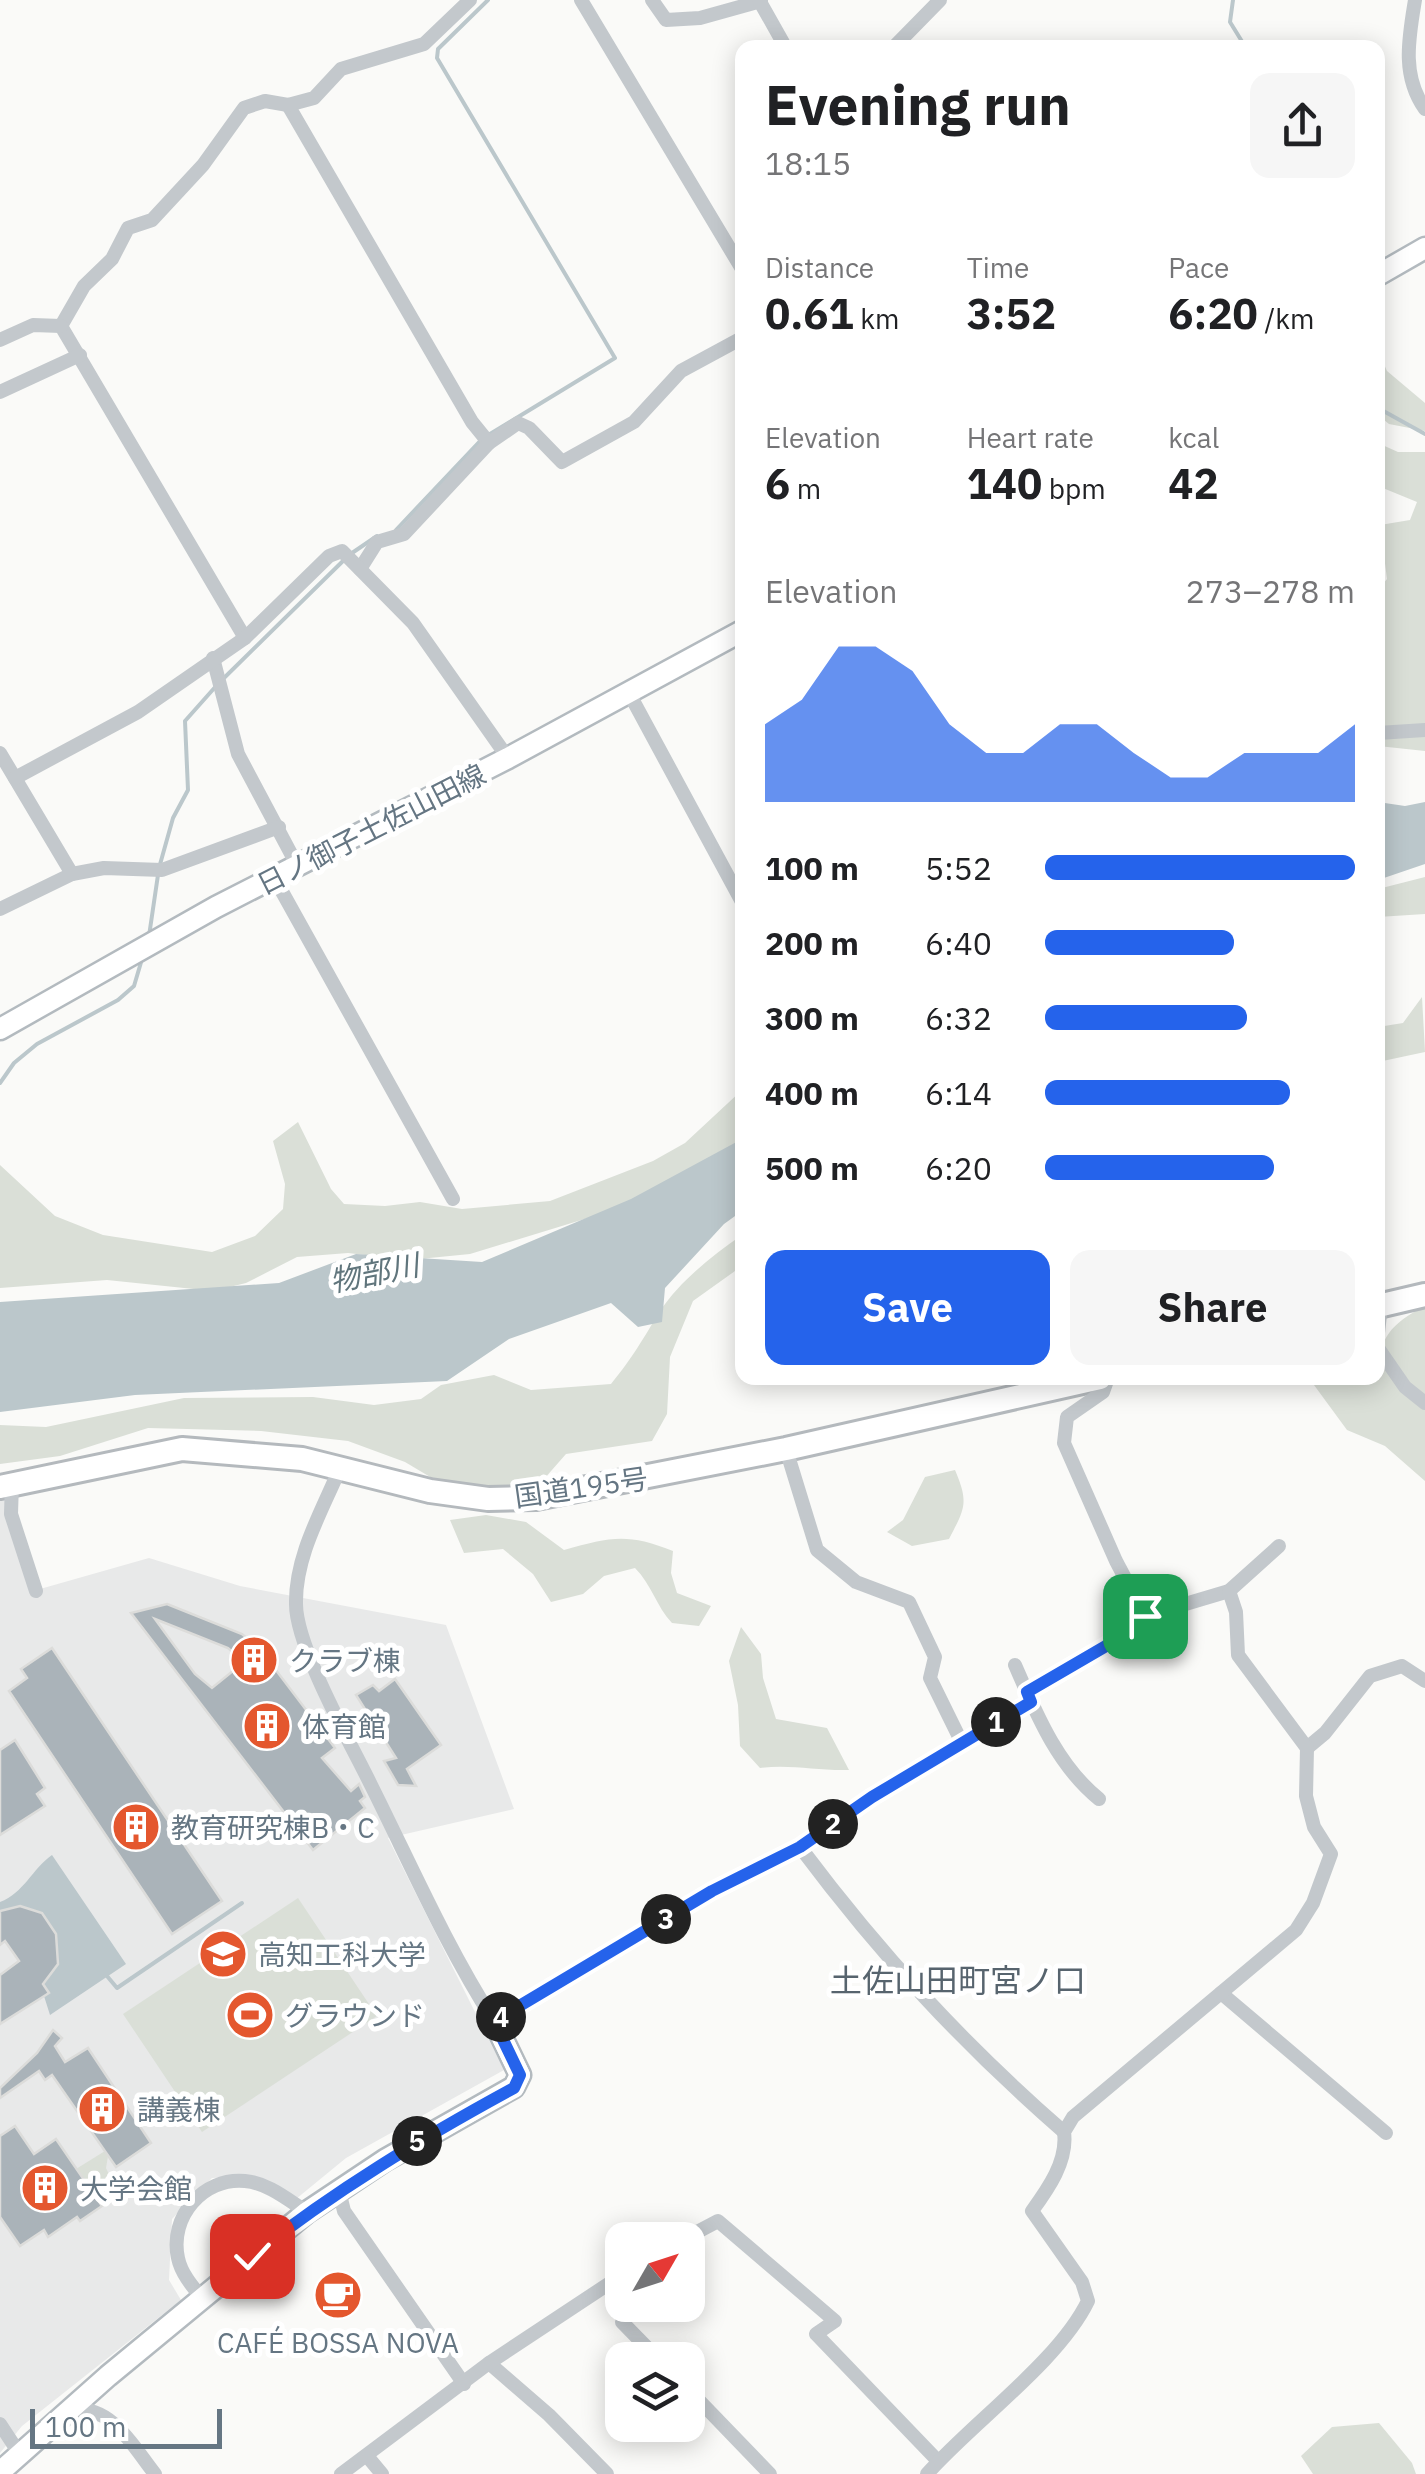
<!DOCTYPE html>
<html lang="en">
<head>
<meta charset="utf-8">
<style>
	body { margin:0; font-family:"IBM Plex Sans","Noto Sans JP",sans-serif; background:#f6f6f6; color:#202124; height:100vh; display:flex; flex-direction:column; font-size:38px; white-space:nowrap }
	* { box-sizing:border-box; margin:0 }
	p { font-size:32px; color:#757577 }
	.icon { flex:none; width:55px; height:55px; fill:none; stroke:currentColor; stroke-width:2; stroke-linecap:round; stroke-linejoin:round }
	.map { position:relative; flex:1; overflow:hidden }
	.panel { position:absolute; left:735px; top:40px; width:650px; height:1345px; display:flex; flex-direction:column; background:#fff; border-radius:20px; box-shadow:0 5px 25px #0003 }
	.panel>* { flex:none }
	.needle { width:65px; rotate:51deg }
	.buttons { position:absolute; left:605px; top:2222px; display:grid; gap:20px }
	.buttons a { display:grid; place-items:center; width:100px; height:100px; border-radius:20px; background:#fff; box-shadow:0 5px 25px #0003; font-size:50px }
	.scale { position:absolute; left:30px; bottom:25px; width:192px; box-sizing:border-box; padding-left:10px; border:5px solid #657683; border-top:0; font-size:28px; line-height:35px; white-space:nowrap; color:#657683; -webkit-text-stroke:8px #fff; paint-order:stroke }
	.pin { position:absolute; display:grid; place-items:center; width:85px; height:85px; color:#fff; margin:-42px; border-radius:20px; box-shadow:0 5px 15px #0006 }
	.km { position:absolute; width:50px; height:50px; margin:-25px; border-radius:50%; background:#222; color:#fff; font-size:28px; line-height:50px; text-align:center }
	.round { display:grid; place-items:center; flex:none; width:105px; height:105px; border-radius:20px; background:#f6f6f6 }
	.summary { display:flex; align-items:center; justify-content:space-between; height:170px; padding:0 30px }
	h1 { font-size:55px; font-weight:700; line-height:75px }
	.stats { display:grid; grid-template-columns:repeat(3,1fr); gap:15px; height:170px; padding:10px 30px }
	.stats div { display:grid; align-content:center }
	.stats b { font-size:42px; font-weight:700 }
	.stats small { font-size:28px; font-weight:400 }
	.stats p { font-size:28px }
	.chart { height:280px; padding:20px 30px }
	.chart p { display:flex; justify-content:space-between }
	.chart svg { width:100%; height:180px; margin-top:10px; fill:#2563eb; opacity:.7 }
	.action { display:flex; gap:20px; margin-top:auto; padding:20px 30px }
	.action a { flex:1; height:115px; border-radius:20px; background:#2563eb; color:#fff; font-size:40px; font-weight:700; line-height:115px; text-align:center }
	.action a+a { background:#f6f6f6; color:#202124 }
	ul { padding:0 30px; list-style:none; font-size:32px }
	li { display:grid; grid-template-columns:160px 120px 1fr; align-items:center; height:75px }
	li i { height:25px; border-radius:12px; background:#2563eb }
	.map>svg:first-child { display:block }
</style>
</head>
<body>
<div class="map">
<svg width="1425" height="2474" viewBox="0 0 1425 2474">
	<rect width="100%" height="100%" fill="#fafaf8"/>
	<path fill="#e8e9e9" d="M 4,1492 L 40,1589 L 149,1558 L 240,1586 L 446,1625 L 514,1809 L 388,1838 L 504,2070 L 346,2158 L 296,2199 L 251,2176 L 212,2178 L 172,2219 L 169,2280 L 181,2300 L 22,2426 L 0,2453 L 0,1494 Z"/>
	<g fill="#dadfd7">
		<path d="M 1378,351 L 1387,371 L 1425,403 L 1425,431 L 1389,424 L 1378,415 Z"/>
		<path d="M 1378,443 L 1398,452 L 1425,452 L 1425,751 L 1378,746 L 1378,590 L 1387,579 L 1380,525 L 1410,520 L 1417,502 L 1378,486 Z"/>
		<path d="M 1425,877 L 1425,914 L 1378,917 L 1378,889 Z"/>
		<path d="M 1422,997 L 1425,1052 L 1378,1062 L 1378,1027 L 1403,1023 Z"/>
		<path d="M 742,1090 L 742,1139 L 711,1167 L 601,1214 L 470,1254 L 409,1260 L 348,1253 L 297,1257 L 246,1283 L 213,1291 L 107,1280 L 0,1288 L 0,1165 L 55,1216 L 103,1235 L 212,1252 L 255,1236 L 283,1209 L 285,1184 L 273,1141 L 298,1122 L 331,1189 L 344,1204 L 385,1206 L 420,1202 L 462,1209 L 550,1201 L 653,1161 L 685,1143 Z"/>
		<path d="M 742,1235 L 742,1266 L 693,1301 L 670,1357 L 667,1414 L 652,1441 L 566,1454 L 537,1487 L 493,1494 L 447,1487 L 405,1462 L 348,1441 L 261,1431 L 148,1428 L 60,1456 L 0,1464 L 0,1425 L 46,1427 L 184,1398 L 313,1397 L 374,1405 L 421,1399 L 441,1385 L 494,1375 L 531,1390 L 611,1384 C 633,1357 643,1339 660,1311 C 681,1280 712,1256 742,1235 Z"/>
		<path d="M 1425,1306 L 1425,1481 L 1385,1446 L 1347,1430 L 1314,1385 L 1324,1378 L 1378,1378 C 1378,1337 1391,1324 1425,1306 Z"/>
		<path d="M 955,1470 C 969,1503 965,1508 949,1539 L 912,1546 L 887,1532 L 903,1520 L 925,1477 Z"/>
		<path d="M 486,1515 L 526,1522 L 564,1550 C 611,1537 627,1533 673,1551 L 671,1573 L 677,1593 L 711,1606 L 699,1626 L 672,1623 C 656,1606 652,1585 635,1568 L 604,1576 L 583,1594 L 551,1602 L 533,1574 L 503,1549 L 464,1553 L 450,1520 Z"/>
		<path d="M 741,1627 L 761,1654 L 763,1678 L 776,1719 L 827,1728 L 849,1770 C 818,1771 790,1764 760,1768 L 740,1746 L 738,1705 L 729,1661 Z"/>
		<path d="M 298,1898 L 377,2016 L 202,2132 L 123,2014 Z"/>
		<path d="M 105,2151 L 108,2156 L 106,2168 L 112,2181 L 127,2180 L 132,2170 L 139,2181 L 102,2206 L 76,2169 Z"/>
		<path d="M 1379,2423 L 1412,2463 L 1416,2474 L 1313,2474 L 1301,2456 L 1332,2427 Z"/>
	</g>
	<g fill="#bbc7cb">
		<path d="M 1378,802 L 1405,806 L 1425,802 L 1425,864 L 1378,880 Z"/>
		<path d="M 742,1139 L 742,1211 L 724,1224 L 665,1288 L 662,1322 L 638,1327 L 611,1303 L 509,1339 L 447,1381 L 135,1395 L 0,1412 L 0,1302 L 279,1283 L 356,1254 L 482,1262 L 631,1199 Z"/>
		<path d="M 52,1855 L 126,1964 L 50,2015 L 44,1996 L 49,1993 L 43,1984 L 58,1963 L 56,1934 L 0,1911 L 0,1902 C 24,1893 32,1869 52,1855 Z"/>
	</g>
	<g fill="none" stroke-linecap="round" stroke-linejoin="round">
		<g stroke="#bbc7cb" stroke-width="4">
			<path d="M 488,0 L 438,49 L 437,58 L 615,358 L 490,434"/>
			<path d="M 1233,0 L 1230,22 L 1246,48"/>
			<path d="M 1378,408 L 1425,434"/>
			<path d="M 396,530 L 482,439"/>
			<path d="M 352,553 L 377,536"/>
			<path d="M 224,678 L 345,559"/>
			<path d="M 149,936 L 159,868 L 173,818 L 188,790 L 185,721 L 217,685"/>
			<path d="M 0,1083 L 14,1063 L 37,1044 L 118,1000 L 134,986 L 142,959"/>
			<path d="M 107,1976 L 117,1988 L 242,1903"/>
		</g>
	</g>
	<g fill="#aab3b9" stroke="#dcdcda" stroke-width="2.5" fill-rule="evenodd">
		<path d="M 167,1604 L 242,1634 L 260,1649 L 335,1748 L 322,1758 L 351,1791 L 359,1784 L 365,1797 L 360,1801 L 365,1808 L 313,1850 L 131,1613 ZM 155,1619 L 228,1648 L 244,1662 L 212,1688 L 195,1674 Z"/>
		<path d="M 52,1648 L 222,1901 L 172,1934 L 9,1691 L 27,1678 L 21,1669 Z"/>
		<path d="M 395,1679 L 441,1745 L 407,1769 L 416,1786 L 398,1785 L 384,1761 L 396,1758 L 356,1695 L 373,1685 L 379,1691 Z"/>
		<path d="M 15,1740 L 45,1788 L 37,1794 L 45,1806 L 0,1835 L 0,1750 Z"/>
		<path d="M 20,1906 L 42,1913 L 56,1934 L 58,1964 L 43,1984 L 49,1993 L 0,2024 L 0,1975 L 19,1961 L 5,1941 L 0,1945 L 0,1911 Z"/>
		<path d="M 53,2030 L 62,2038 L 55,2046 L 65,2062 L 88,2048 L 151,2143 L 116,2167 L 52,2075 L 45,2080 L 39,2071 L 0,2098 L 0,2088 L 37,2053 Z"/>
		<path d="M 15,2126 L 34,2154 L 56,2139 L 102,2206 L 80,2221 L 77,2217 L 48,2237 L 44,2230 L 20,2246 L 0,2217 L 0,2136 Z"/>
	</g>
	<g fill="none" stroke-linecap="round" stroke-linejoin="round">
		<g stroke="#b3babf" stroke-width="25">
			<g id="secondary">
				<path d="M 1378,275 L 1425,248"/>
				<path d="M 0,1029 L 216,907 L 508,758 L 742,631"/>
				<path d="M 0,2472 L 108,2376 L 307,2212 L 385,2160 L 514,2087 L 520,2075 L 494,2021"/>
			</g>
		</g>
		<g stroke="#b4b9bd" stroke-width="28">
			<g id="trunk">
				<path d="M 1378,1306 L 1425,1295"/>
				<path d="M 0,1487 L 182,1449 L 302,1459 L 430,1491 L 488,1499 L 536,1498 L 786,1449 L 1100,1378"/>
			</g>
		</g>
		<g stroke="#c3c8cc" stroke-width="14">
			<path d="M 581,0 L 742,269"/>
			<path d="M 652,0 L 666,20 L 700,18 L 761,1"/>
			<path d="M 759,0 L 786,48"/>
			<path d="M 1415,0 C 1409,37 1401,75 1425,109"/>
			<path d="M 893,48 L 940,0"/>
			<path d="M 288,105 L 472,422 L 489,443"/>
			<path d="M 61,326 L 84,286 L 112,259 L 128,228 L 152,220 L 203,165 L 244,108 L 265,101 L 288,105 L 314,98 L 341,69 L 424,44 L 470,0"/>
			<path d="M 61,326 L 245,638"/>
			<path d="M 0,340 L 33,325 L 61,326"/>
			<path d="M 0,392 L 80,355"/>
			<path d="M 360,569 L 377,542 L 404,534 L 489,443 L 518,423 L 529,428 L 562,462 L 634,422 L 681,371 L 742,338"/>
			<path d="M 213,658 L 238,754 L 297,865"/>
			<path d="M 629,693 L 742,902"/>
			<path d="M 1378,733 L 1425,730"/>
			<path d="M 0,753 L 72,874"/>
			<path d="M 15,778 L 138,712 L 245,638 L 329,556 L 342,551 L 413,623 L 508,758"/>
			<path d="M 275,879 L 453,1199"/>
			<path d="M 0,909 L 72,874 L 104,868 L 162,870 L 279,827"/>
			<path d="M 1378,1333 L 1381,1305"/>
			<path d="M 1378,1348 L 1405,1387 L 1425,1403"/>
			<path d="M 1108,1378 L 1103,1392 L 1067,1417 L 1064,1443 L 1116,1561 L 1145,1616"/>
			<path d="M 786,1449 L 817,1550 L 856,1582 L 909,1602 L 935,1657 L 930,1678 L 962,1743"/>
			<path d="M 340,1468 C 322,1511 295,1556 296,1604 C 296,1647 351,1744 371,1785 C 411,1865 446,1946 494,2021 L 713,1891 L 800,1847 L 872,1797 L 1031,1702"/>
			<path d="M 12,1482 L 11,1514 L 36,1591"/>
			<path d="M 1015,1665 C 1036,1713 1057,1765 1099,1799"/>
			<path d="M 1027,1692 L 1106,1646 L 1145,1616 L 1229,1591 L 1279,1546"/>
			<path d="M 1307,1748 L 1325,1733 L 1370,1676 L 1402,1666 L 1425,1681"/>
			<path d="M 800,1847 C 881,1955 962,2043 1064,2132"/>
			<path d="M 1221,1993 L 1386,2133"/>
			<path d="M 339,2191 L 344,2211 L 464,2384"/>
			<path d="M 682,2240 L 718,2221 L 835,2321 L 816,2334 L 938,2461"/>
			<path d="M 202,2298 C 192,2286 181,2273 178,2258 C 169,2217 203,2177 245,2181 C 268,2183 288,2200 307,2212"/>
			<path d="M 622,2322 L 659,2360"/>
			<path d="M 489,2363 L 549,2415 L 607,2474"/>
			<path d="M 688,2389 L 770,2474"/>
			<path d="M 70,2409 C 112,2405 132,2445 155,2474"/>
			<path d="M 0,2424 L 19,2453"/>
			<path d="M 367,2456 L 382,2474"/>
			<path d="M 341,2474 L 489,2363 L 622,2275"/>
			<path d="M 927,2474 C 973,2422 1059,2361 1088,2301 L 1082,2282 L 1032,2211 C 1048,2189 1068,2161 1064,2132 L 1073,2117 L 1296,1930 L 1313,1903 L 1331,1854 L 1314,1827 L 1306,1796 L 1307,1748 L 1238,1655 L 1236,1612 L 1229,1591"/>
		</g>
		<use href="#secondary" stroke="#fff" stroke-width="20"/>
		<use href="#trunk" stroke="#fff" stroke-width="22"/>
	</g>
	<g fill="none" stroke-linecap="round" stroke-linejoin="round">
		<g stroke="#fff" stroke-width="20">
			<path id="route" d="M 252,2256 C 334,2191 422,2138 514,2088 L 520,2075 L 494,2021 L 712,1891 L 800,1847 L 872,1797 L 1031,1702 L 1027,1692 L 1106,1646 L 1145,1616"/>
		</g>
		<use href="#route" stroke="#2563eb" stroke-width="12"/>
	</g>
	<defs>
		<g id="building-disc" transform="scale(2.5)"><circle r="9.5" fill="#e4572e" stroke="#fff"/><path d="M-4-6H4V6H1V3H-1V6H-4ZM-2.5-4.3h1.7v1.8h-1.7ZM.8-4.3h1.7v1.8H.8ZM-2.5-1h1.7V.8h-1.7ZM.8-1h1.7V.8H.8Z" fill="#fff"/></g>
		<g id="university-disc" transform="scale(2.5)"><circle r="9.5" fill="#e4572e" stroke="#fff"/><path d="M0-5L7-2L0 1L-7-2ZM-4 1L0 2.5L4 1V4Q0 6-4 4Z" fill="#fff"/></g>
		<g id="stadium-disc" transform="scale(2.5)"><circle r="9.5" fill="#e4572e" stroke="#fff"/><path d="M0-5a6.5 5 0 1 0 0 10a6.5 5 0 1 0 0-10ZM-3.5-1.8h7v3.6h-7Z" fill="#fff"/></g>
		<g id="cafe-disc" transform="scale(2.5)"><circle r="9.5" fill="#e4572e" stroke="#fff"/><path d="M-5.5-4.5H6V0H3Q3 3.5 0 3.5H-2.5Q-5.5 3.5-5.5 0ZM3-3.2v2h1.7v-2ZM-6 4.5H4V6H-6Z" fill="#fff"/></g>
	</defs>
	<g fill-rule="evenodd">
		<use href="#building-disc" x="254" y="1660"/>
		<use href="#building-disc" x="267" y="1726"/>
		<use href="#building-disc" x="136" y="1827"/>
		<use href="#university-disc" x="223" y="1954"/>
		<use href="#stadium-disc" x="250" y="2015"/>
		<use href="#building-disc" x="102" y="2109"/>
		<use href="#building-disc" x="45" y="2188"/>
		<use href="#cafe-disc" x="338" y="2295"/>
	</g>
	<g text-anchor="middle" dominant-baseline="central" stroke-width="10" stroke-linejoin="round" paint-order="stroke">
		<g font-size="28" fill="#657683" stroke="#fff">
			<text transform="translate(371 829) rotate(-27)">日ノ御子土佐山田線</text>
			<text transform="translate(581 1487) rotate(-8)">国道195号</text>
		</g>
		<g font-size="28" fill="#657683" stroke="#fff" text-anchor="start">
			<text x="289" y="1660">クラブ棟</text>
			<text x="302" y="1726">体育館</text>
			<text x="171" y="1827">教育研究棟B・C</text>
			<text x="258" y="1954">高知工科大学</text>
			<text x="285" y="2015">グラウンド</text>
			<text x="137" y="2109">講義棟</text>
			<text x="80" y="2188">大学会館</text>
			<text x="338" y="2342" text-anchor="middle">CAFÉ BOSSA NOVA</text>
		</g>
		<g font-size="30" font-style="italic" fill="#60757c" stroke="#fff">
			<text transform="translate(374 1272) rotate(-11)">物部川</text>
		</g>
		<g font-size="32" fill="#57646e" stroke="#fff">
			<text x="958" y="1980">土佐山田町宮ノ口</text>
		</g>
	</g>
</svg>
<div class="buttons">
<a><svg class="needle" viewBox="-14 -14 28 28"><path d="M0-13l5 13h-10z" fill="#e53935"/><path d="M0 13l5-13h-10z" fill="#757577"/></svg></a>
<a><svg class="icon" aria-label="layers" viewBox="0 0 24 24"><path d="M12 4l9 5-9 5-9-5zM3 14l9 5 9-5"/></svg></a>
</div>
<div class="scale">100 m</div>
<div class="pin" style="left:1145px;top:1616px;background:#1e9e55"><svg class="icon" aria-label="arrive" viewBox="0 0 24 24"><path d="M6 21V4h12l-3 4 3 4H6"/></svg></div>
<div class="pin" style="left:252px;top:2256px;background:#d93025"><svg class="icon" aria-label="check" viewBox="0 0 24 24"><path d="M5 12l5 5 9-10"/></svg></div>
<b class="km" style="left:996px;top:1722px">1</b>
<b class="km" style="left:833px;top:1824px">2</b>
<b class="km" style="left:666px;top:1919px">3</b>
<b class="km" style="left:501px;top:2017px">4</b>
<b class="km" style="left:417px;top:2141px">5</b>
<section class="panel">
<div class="summary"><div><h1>Evening run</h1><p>18:15</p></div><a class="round"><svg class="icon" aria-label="share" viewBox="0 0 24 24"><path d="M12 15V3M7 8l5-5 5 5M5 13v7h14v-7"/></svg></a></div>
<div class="stats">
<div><p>Distance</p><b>0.61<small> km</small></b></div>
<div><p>Time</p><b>3:52</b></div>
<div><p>Pace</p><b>6:20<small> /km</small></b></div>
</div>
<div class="stats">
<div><p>Elevation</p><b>6<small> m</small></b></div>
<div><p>Heart rate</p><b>140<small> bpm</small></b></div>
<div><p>kcal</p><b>42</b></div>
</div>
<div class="chart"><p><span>Elevation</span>273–278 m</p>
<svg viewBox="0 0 160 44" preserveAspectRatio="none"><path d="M0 44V25L10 19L20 6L30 6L40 12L50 25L60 32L70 32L80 25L90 25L100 32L110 38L120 38L130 32L140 32L150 32L160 25V44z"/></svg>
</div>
<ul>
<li><b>100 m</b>5:52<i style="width:100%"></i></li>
<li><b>200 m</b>6:40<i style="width:61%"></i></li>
<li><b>300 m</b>6:32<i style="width:65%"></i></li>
<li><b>400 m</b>6:14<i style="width:79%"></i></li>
<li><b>500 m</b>6:20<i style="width:74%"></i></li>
</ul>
<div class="action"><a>Save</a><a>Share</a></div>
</section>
</div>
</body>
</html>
